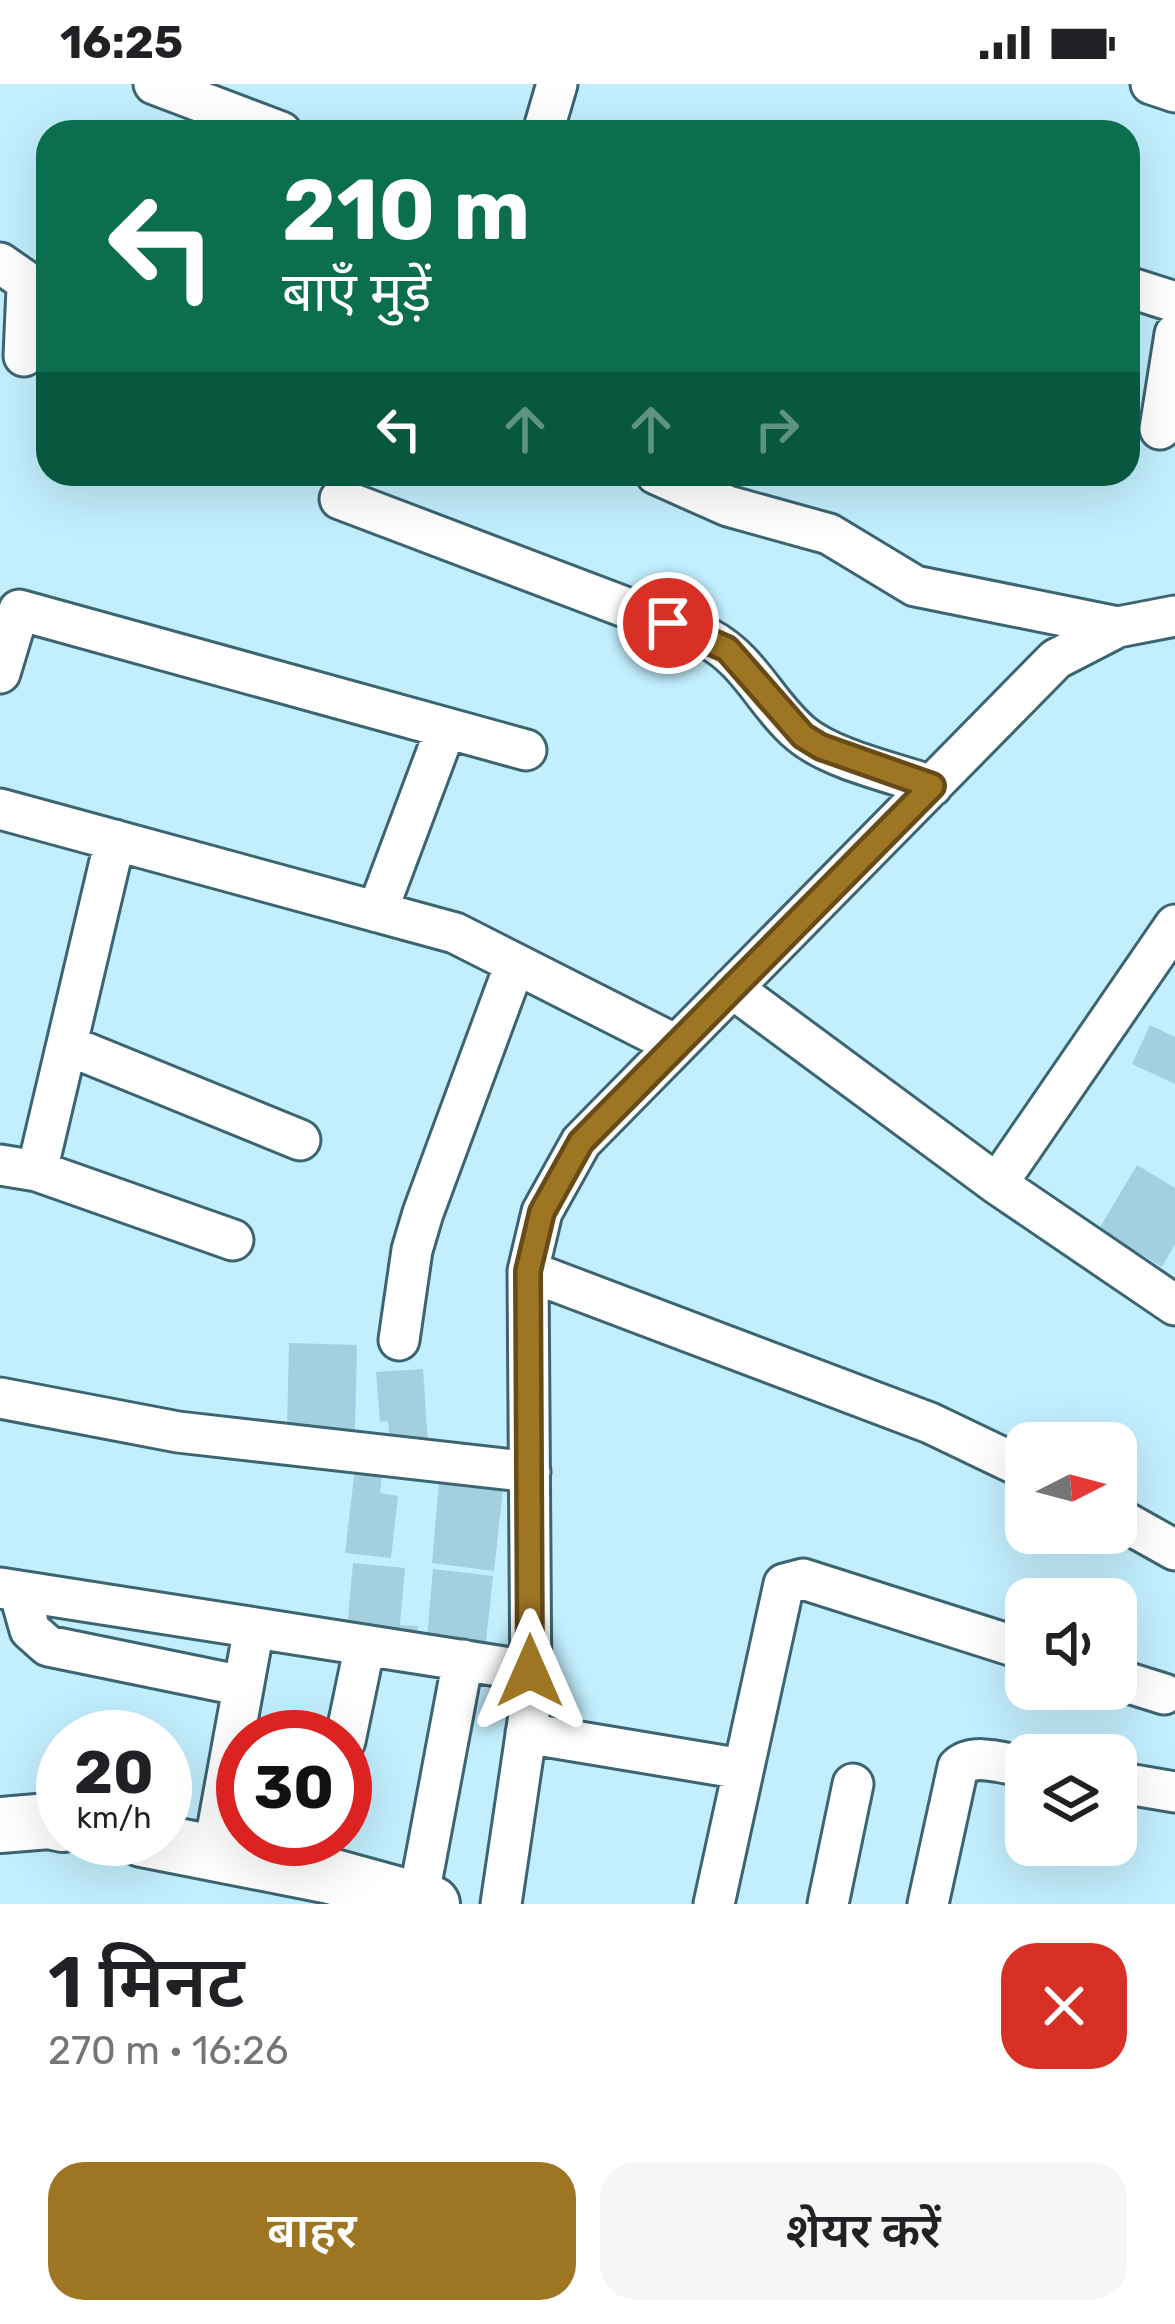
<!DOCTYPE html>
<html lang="hi">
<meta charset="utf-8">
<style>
:root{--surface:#fff;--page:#f6f6f6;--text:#202124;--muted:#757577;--accent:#9e7523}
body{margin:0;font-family:Rubik,"Noto Sans Devanagari",sans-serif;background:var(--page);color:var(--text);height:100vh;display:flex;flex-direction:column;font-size:45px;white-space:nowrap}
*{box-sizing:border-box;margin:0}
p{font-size:39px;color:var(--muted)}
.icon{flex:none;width:66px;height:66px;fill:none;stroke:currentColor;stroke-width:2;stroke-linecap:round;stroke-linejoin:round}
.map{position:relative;height:1820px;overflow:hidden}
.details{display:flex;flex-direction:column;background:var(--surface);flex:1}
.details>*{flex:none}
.guide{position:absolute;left:36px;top:36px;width:1104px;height:366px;border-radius:36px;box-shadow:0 12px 48px #0002;background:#0b6e4f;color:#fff;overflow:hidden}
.needle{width:78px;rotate:84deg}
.controls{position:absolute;left:1005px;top:1338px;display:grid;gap:24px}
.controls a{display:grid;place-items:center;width:132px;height:132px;border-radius:24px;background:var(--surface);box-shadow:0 12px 48px #0002;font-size:60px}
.speed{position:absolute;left:36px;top:1626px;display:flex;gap:24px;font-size:60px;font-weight:700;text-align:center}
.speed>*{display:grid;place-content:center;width:156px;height:156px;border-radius:50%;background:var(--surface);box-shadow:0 12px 48px #0002;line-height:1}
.speed small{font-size:30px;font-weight:400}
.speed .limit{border:18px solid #d22;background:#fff;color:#111}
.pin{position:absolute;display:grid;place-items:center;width:102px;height:102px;color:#fff;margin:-51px;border:6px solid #fff;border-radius:50%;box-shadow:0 3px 12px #0007}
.me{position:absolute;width:132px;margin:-66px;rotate:0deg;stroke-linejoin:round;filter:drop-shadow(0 0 9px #0008)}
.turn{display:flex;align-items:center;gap:42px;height:252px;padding:0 48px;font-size:54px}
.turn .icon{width:156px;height:156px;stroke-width:2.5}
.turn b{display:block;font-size:84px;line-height:102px}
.lanes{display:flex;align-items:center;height:114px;padding:0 48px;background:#0003;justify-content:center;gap:60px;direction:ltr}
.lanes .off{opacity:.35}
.round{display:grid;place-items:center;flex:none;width:126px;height:126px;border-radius:36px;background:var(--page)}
.summary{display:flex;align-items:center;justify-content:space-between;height:204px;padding:0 48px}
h1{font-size:72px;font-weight:600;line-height:90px}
.button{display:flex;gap:24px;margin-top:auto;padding:24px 48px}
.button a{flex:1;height:138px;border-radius:36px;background:var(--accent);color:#fff;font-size:48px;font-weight:600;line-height:138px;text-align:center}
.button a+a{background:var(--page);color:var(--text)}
.status{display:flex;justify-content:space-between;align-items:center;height:84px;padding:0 60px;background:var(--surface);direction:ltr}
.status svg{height:33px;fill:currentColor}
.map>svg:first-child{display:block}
.building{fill:#a4cfde}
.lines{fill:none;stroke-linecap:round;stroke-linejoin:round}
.street-casing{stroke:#3c6471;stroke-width:45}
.secondary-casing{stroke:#3c6471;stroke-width:60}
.street{stroke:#fff;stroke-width:39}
.secondary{stroke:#fff;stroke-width:54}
.route-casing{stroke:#674c17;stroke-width:30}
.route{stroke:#9e7523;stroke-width:21}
</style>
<div class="status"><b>16:25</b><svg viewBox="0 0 49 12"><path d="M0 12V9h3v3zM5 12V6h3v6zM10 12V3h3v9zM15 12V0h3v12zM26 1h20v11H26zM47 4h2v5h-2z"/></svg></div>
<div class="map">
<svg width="1175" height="1820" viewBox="0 0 1175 1820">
<rect width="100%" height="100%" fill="#c2eefd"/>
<path class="building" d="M1150,941L1175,953V1000L1132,980Z
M1137,1081L1175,1104V1160L1162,1183L1099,1145Z
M289,1259L357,1261L355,1348L287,1346Z
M423,1285L428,1360L390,1362L388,1337L380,1338L376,1288Z
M355,1384L382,1388L380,1409L398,1412L391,1474L345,1469Z
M439,1398L503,1404L494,1487L432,1479Z
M353,1479L405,1484L400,1541L418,1542L417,1551L347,1545Z
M433,1485L493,1492L486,1558L439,1555L426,1566Z"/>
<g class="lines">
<g class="street-casing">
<path id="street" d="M154,0L281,48
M1151,0L1175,8
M543,48L557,0
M0,179L23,195L27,204L24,272
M1128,203L1175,218
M1160,345L1175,250
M656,390L728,422L829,450L915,502L1118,543
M340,415L709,555C750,577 766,620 800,649C830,675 894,689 932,702
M0,589L19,526L526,666
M0,725L455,849L676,961
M115,756L37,1087L233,1156
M377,828L446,644
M732,904L997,1100L1175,1221
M67,961L300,1056
M0,1081L37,1087
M997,1100L1175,841
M528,1187L930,1339L1026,1385
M399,1256L412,1166L423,1129L515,880
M0,1314L178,1348L530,1388
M1116,1433L1175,1466
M0,1504L530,1587
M19,1507L30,1546L48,1562L243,1602
M1116,1595L1164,1610
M526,1649L742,1685
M345,1657L365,1561
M1116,1698L1175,1708
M213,1769L254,1544
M418,1816L463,1576
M501,1820L531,1617L528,1187L542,1128L581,1058L1056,575L1118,543L1175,532
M714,1820L784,1500L803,1495L1026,1566
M828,1820L853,1700
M928,1820L958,1683C975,1668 1005,1680 1026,1683"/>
</g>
<g class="secondary-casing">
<path id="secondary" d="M0,1741L49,1737L63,1740
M142,1755L330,1792L432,1820"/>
</g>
<use href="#street" class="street"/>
<use href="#secondary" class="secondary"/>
</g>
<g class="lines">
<g class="route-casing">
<path id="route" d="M530,1587L528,1187L542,1128L581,1058L932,702L821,663L803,652L727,565L668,539"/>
</g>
<use href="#route" class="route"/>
</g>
</svg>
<div class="controls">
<a><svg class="needle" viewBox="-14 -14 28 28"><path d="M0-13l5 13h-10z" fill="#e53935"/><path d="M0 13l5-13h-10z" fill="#757577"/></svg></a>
<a><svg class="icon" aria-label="sound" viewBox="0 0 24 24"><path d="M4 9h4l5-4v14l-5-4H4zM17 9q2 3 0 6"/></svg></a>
<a><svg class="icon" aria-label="layers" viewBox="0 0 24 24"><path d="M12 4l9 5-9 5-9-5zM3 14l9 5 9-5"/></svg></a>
</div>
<div class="speed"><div>20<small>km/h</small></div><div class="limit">30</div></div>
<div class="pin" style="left:668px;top:539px;background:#d93025"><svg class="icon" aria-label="arrive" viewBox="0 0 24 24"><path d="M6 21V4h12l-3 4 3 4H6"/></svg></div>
<svg class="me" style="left:530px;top:1587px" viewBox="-20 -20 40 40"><path d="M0-17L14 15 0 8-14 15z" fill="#9e7523" stroke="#fff" stroke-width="4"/></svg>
<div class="guide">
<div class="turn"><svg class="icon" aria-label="left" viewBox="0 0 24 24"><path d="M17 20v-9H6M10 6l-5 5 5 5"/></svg><div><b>210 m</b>बाएँ मुड़ें</div></div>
<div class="lanes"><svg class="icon" aria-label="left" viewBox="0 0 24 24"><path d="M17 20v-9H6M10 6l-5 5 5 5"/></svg><svg class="icon off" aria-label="ahead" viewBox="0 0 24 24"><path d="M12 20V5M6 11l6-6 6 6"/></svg><svg class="icon off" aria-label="ahead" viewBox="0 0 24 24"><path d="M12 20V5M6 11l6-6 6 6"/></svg><svg class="icon off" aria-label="right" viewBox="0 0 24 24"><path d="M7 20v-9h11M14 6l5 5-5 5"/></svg></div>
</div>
</div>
<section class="details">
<div class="summary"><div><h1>1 मिनट</h1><p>270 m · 16:26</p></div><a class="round" style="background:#d93025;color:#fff"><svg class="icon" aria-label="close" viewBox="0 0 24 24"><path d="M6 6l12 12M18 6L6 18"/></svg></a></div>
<div class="button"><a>बाहर</a><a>शेयर करें</a></div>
</section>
